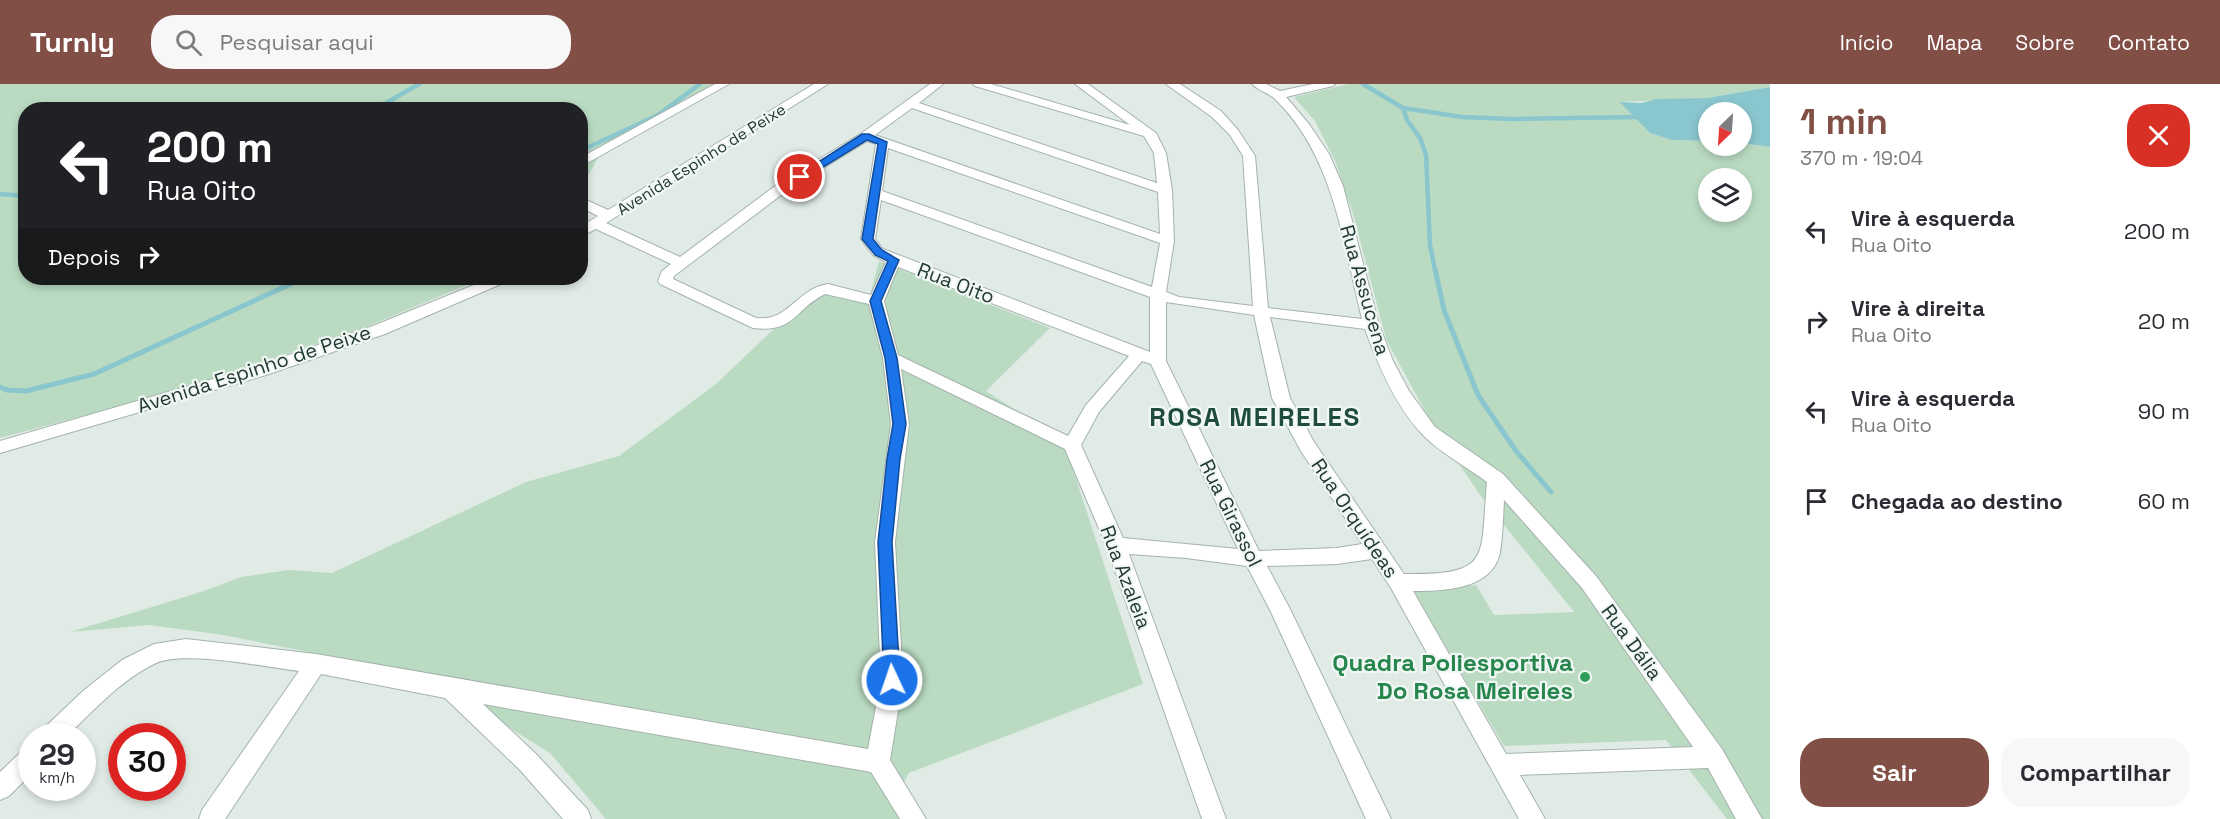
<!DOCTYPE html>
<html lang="pt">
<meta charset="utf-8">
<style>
:root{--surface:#fff;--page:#f7f7f7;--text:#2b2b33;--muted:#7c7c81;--accent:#824f46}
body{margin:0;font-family:"Space Grotesk",sans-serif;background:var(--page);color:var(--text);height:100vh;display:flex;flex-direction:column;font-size:22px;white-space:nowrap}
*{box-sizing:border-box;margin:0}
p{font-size:20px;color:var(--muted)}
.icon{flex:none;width:33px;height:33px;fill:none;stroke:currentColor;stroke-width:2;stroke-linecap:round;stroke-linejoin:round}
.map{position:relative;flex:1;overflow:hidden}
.drawer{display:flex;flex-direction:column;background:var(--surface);width:450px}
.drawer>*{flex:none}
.top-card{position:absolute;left:18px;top:18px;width:570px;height:183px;border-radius:24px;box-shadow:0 3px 9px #0003;background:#202124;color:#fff;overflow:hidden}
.needle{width:39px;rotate:205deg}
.tools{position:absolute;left:1698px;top:18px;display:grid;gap:12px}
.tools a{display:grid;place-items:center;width:54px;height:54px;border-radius:50%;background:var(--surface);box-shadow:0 3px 9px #0003;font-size:30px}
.speed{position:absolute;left:18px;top:639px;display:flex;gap:12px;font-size:30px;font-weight:700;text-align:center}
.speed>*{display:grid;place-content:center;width:78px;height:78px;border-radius:50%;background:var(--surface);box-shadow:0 3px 9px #0003;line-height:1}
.speed small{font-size:15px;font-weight:400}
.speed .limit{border:9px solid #d22;background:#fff;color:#111}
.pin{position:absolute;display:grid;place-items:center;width:51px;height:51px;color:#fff;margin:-26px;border:3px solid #fff;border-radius:50%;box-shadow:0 2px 6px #0007}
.me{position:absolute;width:66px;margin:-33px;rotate:357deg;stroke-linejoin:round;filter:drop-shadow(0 0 4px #0008)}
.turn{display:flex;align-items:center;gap:21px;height:126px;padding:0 30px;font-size:27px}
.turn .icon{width:78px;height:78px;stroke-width:2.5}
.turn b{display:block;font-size:42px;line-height:51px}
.then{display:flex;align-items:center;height:57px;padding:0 30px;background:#0003;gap:12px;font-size:22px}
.round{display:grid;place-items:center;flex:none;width:63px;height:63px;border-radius:24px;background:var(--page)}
.overview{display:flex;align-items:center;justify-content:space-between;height:102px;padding:0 30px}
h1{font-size:36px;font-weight:700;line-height:45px;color:var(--accent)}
.button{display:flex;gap:12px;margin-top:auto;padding:12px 30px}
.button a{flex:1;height:69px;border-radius:24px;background:var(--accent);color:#fff;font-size:24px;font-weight:700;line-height:69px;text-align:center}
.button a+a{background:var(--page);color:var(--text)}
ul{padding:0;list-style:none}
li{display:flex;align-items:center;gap:18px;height:90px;padding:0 30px}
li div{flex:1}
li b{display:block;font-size:22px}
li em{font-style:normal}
header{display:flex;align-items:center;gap:36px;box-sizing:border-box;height:84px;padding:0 30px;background:var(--accent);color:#fff}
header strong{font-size:28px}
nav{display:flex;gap:33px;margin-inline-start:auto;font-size:21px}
.search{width:420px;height:54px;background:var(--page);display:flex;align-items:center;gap:15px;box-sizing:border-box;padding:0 21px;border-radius:24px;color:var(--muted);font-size:22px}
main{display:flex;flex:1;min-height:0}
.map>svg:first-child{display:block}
.green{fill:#badbc2;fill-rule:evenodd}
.water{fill:#8ac6ce}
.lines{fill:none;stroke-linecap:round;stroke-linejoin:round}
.stream-far1{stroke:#8ac6ce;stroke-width:4.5}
.stream{stroke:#8ac6ce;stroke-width:5}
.minor-casing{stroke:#a4b2ad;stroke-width:2}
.minor{fill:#fff;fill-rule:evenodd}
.route{fill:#1a73e8;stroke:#114b97;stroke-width:1.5}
.leisure-dot{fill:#2e9e5b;stroke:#f1f7f4;stroke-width:2}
.labels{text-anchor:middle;stroke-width:4.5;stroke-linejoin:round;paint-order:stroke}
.far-street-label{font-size:16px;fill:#223a33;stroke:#f1f7f4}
.street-label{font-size:20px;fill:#223a33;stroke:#f1f7f4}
.near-leisure-label{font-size:24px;font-weight:bold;fill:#27864d;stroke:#f1f7f4;text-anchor:end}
.district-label{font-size:26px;font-weight:bold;letter-spacing:1.5px;fill:#1f4c3f;stroke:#f1f7f4}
</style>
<header>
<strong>Turnly</strong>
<div class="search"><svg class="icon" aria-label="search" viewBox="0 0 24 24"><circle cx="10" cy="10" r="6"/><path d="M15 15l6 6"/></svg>Pesquisar aqui</div>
<nav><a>Início</a><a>Mapa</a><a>Sobre</a><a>Contato</a></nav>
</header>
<main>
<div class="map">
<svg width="1770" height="735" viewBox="0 0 1770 735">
<rect width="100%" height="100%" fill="#e1ebe6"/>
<path class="green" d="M0,0H728L599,72L581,105L580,26H26V194H484L361,245L180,306L0,354Z
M1349,0H1770V3L1707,14L1621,18L1650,49L1672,56L1708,57V62H1742V59L1770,63V735H1727L1666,656L1504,662L1416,512L1414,506L1421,504L1476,501L1494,531L1574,528L1480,411L1432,340L1386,255L1354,133L1335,77L1315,37L1294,13ZM1708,94H1742V128H1708Z
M879,177L1050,244L986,307L1047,346L1065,361L1143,600L909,689L903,700L926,735H606L550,669L474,622L359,578L223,551L149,541L70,548L201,508L241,493L289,486L332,489L526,398L619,372L716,300L818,203L870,212Z"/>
<path class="water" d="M1770,3V63L1742,59V28H1708V57L1672,56L1650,49L1620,18L1641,19L1657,15L1707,14Z"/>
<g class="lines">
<path class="stream-far1" d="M1363,0L1403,24L1462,33L1511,35L1640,33
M1403,24L1407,36L1420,54L1426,71L1430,161L1435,186
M374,26L419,0
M580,67L658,31L700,0
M0,110L26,112"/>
<path class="stream" d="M1435,185L1444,226L1478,311L1516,367L1551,408
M0,303L7,306L26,307L94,290L304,194"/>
<g class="minor-casing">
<path id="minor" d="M715,0H729L580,83V74Z
M814,0H828L606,139L680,173L775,102L862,49L930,0H943L919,19L1157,99L1154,69L1144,52L975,2L973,0H991L1130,41L1075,0H1088L1156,49L1166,69L1172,106L1174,157L1166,208L1179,213L1253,222L1243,72L1230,51L1212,33L1166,0H1180L1221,27L1238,46L1255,72L1268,224L1362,235C1343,159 1334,72 1275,15C1269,9 1259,7 1252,0H1266L1280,7L1313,0H1335L1333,2L1286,13L1309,40L1329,70L1343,102L1379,241L1393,277L1409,307L1435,343L1503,390L1596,492L1722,665L1762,735H1736L1708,684L1520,691L1545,735H1519L1391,504L1372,475L1337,480L1267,482L1290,525L1391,735H1366L1271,528L1247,482L1186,474L1129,470L1226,735H1202L1106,461L1065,365L901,285L909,340L895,458L903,596L890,676L926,735H900L871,688L483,620L536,670L588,726L591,735H563L520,686L445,614L321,590L225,735H199L202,726L299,587C265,583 185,566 156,579C122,595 94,626 67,652H41L44,644L83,607L122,576L154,560L186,555L316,570L868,665L881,596L875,458L891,340L883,274L869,220L825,210C793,226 796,249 753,244L660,200L658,197L662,187L671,180L596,145L580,153V143L598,132L580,123V113L608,126ZM912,24L1158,108L1160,150L875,51ZM867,57L876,60L861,155L873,171L886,178L871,211L828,200C796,205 789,238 756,234L673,195L674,192L785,108ZM888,64L1160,159L1152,203L882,107ZM881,116L1150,213V268L883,165L875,155ZM898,183L1129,272L1086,321L1068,352L898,271L884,217ZM1166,218L1254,231L1272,314L1301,367L1362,460L1337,464L1259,467L1166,277ZM1270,233L1365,245C1378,281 1396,323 1423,351C1438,367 1468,384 1487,398C1480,475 1493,491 1404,490L1314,358L1290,314ZM1142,277L1151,280L1238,465L1123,454L1081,361L1099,328ZM1504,416L1582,504L1693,663L1506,670L1413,507C1443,507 1493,506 1500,468C1503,451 1503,433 1504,416Z
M491,194H510L508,197L385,250L266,291L0,369V357L254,283L373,242Z
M32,662V689L9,712L0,716V688L24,665Z"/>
</g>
<use href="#minor" class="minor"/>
</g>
<path class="route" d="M862,50H869L887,58L873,155L882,166L899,176L881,217L897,274L906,340L900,375L892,458L900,596L898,601L892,603L886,601L884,596L878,458L887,375L893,340L885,274L870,217L888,177L875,171L862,155L878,60L867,56L804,95L795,93Z"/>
<circle class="leisure-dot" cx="1585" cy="593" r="6"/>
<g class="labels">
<g class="far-street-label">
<text transform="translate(701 75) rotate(-32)" y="6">Avenida Espinho de Peixe</text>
</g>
<g class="street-label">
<text transform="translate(956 199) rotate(21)" y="7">Rua Oito</text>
<text transform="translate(1365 206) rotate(74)" y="7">Rua Assucena</text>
<text transform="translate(254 285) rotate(-18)" y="7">Avenida Espinho de Peixe</text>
<text transform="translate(1231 429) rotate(64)" y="7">Rua Girassol</text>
<text transform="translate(1355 434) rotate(56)" y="7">Rua Orquídeas</text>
<text transform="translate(1126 493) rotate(69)" y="7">Rua Azaleia</text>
<text transform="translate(1632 558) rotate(54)" y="7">Rua Dália</text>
</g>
<g class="near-leisure-label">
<text x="1573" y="587">Quadra Poliesportiva<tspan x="1573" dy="28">Do Rosa Meireles</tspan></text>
</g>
<g class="district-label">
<text x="1255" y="342">ROSA MEIRELES</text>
</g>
</g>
</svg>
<div class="tools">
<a><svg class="needle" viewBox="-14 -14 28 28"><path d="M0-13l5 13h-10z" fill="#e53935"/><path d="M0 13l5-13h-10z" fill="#7c7c81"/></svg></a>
<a><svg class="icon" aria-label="layers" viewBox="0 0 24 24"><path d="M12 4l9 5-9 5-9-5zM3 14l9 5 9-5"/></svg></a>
</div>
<div class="speed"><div>29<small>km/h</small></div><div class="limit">30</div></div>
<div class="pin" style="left:800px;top:93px;background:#d93025"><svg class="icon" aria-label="arrive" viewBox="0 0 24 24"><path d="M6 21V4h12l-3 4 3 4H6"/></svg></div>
<svg class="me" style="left:892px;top:596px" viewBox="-20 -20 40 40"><circle r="17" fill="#1a73e8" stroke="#fff" stroke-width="3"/><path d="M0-11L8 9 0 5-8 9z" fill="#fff"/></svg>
<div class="top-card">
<div class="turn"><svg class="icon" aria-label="left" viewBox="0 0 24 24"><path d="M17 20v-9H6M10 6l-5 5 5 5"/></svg><div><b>200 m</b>Rua Oito</div></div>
<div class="then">Depois<svg class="icon" aria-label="right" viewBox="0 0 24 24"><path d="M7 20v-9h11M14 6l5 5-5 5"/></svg></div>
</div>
</div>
<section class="drawer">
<div class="overview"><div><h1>1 min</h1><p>370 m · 19:04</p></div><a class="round" style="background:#d93025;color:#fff"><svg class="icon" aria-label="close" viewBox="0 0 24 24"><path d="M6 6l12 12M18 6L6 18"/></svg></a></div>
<ul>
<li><svg class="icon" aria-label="left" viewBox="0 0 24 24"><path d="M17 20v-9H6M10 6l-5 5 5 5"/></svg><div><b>Vire à esquerda</b><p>Rua Oito</p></div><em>200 m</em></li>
<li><svg class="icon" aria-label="right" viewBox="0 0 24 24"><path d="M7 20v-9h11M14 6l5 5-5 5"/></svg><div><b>Vire à direita</b><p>Rua Oito</p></div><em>20 m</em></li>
<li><svg class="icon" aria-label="left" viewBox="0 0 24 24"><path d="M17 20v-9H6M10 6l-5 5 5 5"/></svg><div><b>Vire à esquerda</b><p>Rua Oito</p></div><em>90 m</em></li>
<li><svg class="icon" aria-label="arrive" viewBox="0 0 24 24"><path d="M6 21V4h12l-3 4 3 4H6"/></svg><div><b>Chegada ao destino</b></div><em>60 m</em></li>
</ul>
<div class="button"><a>Sair</a><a>Compartilhar</a></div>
</section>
</main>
